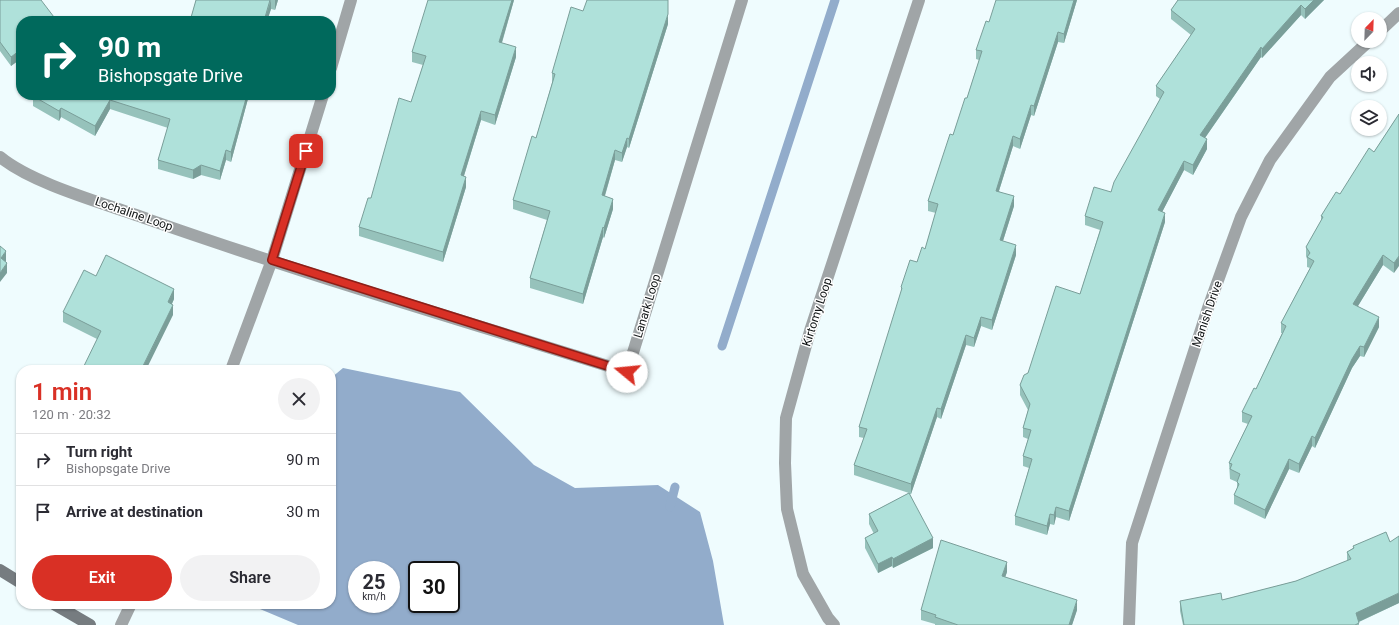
<!DOCTYPE html>
<meta charset="utf-8">
<style>
:root{--surface:#fff;--page:#f2f2f3;--text:#2b2b33;--muted:#7c7c81;--line:#e1e1e2;--accent:#d93025}
body{margin:0;font-family:Roboto,sans-serif;background:var(--page);color:var(--text);height:100vh;display:flex;flex-direction:column;font-size:15px;white-space:nowrap}
*{box-sizing:border-box;margin:0}
p{font-size:13px;color:var(--muted)}
.icon{flex:none;width:22px;height:22px;fill:none;stroke:currentColor;stroke-width:2;stroke-linecap:round;stroke-linejoin:round}
.map{position:relative;flex:1;overflow:hidden}
.panel{position:absolute;left:16px;top:365px;width:320px;height:244px;display:flex;flex-direction:column;background:var(--surface);border-radius:16px;box-shadow:0 1px 3px #0004}
.panel>*{flex:none}
.top-card{position:absolute;left:16px;top:16px;width:320px;height:84px;border-radius:16px;box-shadow:0 1px 3px #0004;background:#00695c;color:#fff;overflow:hidden}
.needle{width:26px;rotate:23deg}
.controls{position:absolute;left:1351px;top:12px;display:grid;gap:8px}
.controls a{display:grid;place-items:center;width:36px;height:36px;border-radius:50%;background:var(--surface);box-shadow:0 1px 3px #0004;font-size:20px}
.speed{position:absolute;left:348px;top:561px;display:flex;gap:8px;font-size:20px;font-weight:700;text-align:center}
.speed>*{display:grid;place-content:center;width:52px;height:52px;border-radius:50%;background:var(--surface);box-shadow:0 1px 3px #0004;line-height:1}
.speed small{font-size:10px;font-weight:400}
.speed .limit{border:2px solid #111;border-radius:6px;background:#fff;color:#111}
.pin{position:absolute;display:grid;place-items:center;width:34px;height:34px;color:#fff;margin:-17px;border-radius:8px;box-shadow:0 2px 6px #0006}
.me{position:absolute;width:44px;margin:-22px;rotate:287deg;stroke-linejoin:round;filter:drop-shadow(0 0 3px #0008)}
.turn{display:flex;align-items:center;gap:14px;height:84px;padding:0 16px;font-size:18px}
.turn .icon{width:52px;height:52px;stroke-width:2.5}
.turn b{display:block;font-size:28px;line-height:34px}
.round{display:grid;place-items:center;flex:none;width:42px;height:42px;border-radius:21px;background:var(--page)}
.summary{display:flex;align-items:center;justify-content:space-between;height:68px;padding:0 16px}
h1{font-size:24px;font-weight:600;line-height:30px;color:var(--accent)}
.cta{display:flex;gap:8px;margin-top:auto;padding:8px 16px}
.cta a{flex:1;height:46px;border-radius:24px;background:var(--accent);color:#fff;font-size:16px;font-weight:600;line-height:46px;text-align:center}
.cta a+a{background:var(--page);color:var(--text)}
ul{padding:0;list-style:none}
li{display:flex;align-items:center;gap:12px;height:52px;padding:0 16px;border-top:1px solid var(--line)}
li div{flex:1}
li b{display:block;font-size:15px}
li em{font-style:normal}
.map>svg:first-child{display:block}
.water{fill:#92accb;fill-rule:evenodd}
.lines{fill:none;stroke-linecap:round;stroke-linejoin:round}
.stream{stroke:#92accb;stroke-width:9}
.street{stroke:#a0a5a7;stroke-width:12}
.secondary{stroke:#767c80;stroke-width:12}
.wall{fill:#96c2bb}
.shaded-wall{fill:#7a9e99}
.building{fill:#afe1da;stroke:#7a9e99}
.route-casing{stroke:#8d1f18;stroke-width:10}
.route{stroke:#d93025;stroke-width:7}
.labels{text-anchor:middle;stroke-width:3;stroke-linejoin:round;paint-order:stroke}
.street-label{font-size:12px;fill:#0f1314;stroke:#fff}
</style>
<div class="map">
<svg width="1399" height="625" viewBox="0 0 1399 625">
<rect width="100%" height="100%" fill="#effcfe"/>
<path class="water" d="M343,368L460,392L534,465L575,488L658,485L700,512L713,561L724,625H298L248,604H331V378ZM357,570H391V604H357ZM417,570H451V604H417Z"/>
<g class="lines">
<path class="stream" d="M722,346L835,0
M670,507L675,487"/>
<path class="street" d="M1380,31L1399,13
M331,68L351,0
M0,157C34,185 107,204 150,220C307,275 468,322 627,372L742,0
M231,370L272,260L323,95
M121,625L131,604
M834,625L828,618L803,574L787,509L785,463L786,418L810,331L919,0
M1129,625L1132,543L1208,308L1241,217L1270,160L1330,77L1369,41"/>
<path class="secondary" d="M0,570L21,583
M54,604L90,625"/>
</g>
<path class="wall" d="M0,0L21,21V63L19,60L11,66L0,51Z
M196,0H278L275,10L271,9L267,21H190Z
M514,0L502,43L516,57L495,125L481,120L464,176L466,187L443,262L359,236V227L411,102L423,65L412,62V52Z
M1077,0L1064,43L1058,42L1034,116L1031,115L1020,149L1013,146L999,191L1014,206L1003,241L1016,255L992,330L981,326L974,347L966,345L941,419L937,417L911,494H910L933,548L893,568L892,566L878,573L865,548V538L874,534L869,524V514L909,493L854,475V465L864,438L859,437V427L901,294V287L925,249L936,213L928,211V201L967,98L979,60L976,59V50L989,22Z
M1178,0H1324L1305,19L1301,15L1262,58L1261,57L1205,138L1207,149L1193,175L1184,170L1162,212L1165,222L1069,521L1056,517L1054,525L1050,524L1047,535L1015,525V516L1029,468L1023,466V456L1028,439L1023,437V428L1028,410L1020,395V385L1080,294L1100,230L1085,225V216L1111,192L1160,99L1156,96V86L1191,35L1171,19V10Z
M583,11L668,24L629,148L627,147L622,162L615,160L605,196L613,209L604,238L603,237L583,304L530,288V278L547,220L513,209V200L536,138L552,83V73Z
M249,95L231,162L226,160L220,180L201,175L193,179L158,169V160L168,128L110,109L95,136L61,117L59,121L33,106V96Z
M1395,120L1394,273L1383,265L1358,306L1379,327L1364,357L1360,356L1352,368L1315,448L1312,446L1299,473L1289,469L1265,519L1234,504V495L1237,489V482L1230,479L1229,463L1248,424L1242,422V412L1256,389L1282,333H1281V323L1310,268L1307,267V259L1306,256V247L1321,221V216L1340,194L1374,152Z
M96,276L174,299L172,304L173,315L97,339L63,322V312Z
M1353,546L1399,603L1359,622V625H1183L1180,611V601L1222,600L1296,581L1347,561V552L1353,548Z
M1007,572L1005,577L1077,610L1072,625H935V624L921,620V610Z"/>
<path class="shaded-wall" d="M271,0V9L267,21H264Z
M275,0H278L275,10Z
M512,0H514L499,52V42Z
M1074,0H1077L1064,43V34Z
M1314,0H1324L1305,19V9Z
M1301,5V15L1262,58V49Z
M668,14V24L629,148V139Z
M1058,32V42L1034,116V106Z
M516,47V57L495,125V115Z
M1261,47V57L1200,145V135Z
M19,51V60L11,66V57Z
M247,95H249L231,162V152Z
M110,100V109L95,136V126Z
M1031,105V115L1020,149V139Z
M61,108V117L59,121V111Z
M481,111V120L461,185V175Z
M1013,136V146L996,200V191Z
M627,138V147L622,162V153Z
M1207,139V149L1193,175V165Z
M226,150V160L220,180V171Z
M615,150V160L602,205V195Z
M1184,161V170L1158,220V210Z
M201,165V175L193,179V170Z
M466,177V187L443,262V252Z
M1014,196V206L1000,250V240Z
M613,199V209L604,238V228Z
M1165,213V222L1069,521V511Z
M603,227V237L583,304V294Z
M1016,245V255L992,330V320Z
M6,251V261L1,268V258Z
M1383,255V265L1353,314V304Z
M1399,256V266L1394,273V263Z
M7,263V273L0,282V273Z
M174,289V299L168,312V302Z
M173,305V315L146,370H141Z
M981,317V326L974,347V338Z
M1379,317V327L1364,357V347Z
M966,335V345L941,419V409Z
M1360,346V356L1352,368L1315,448V438L1352,359Z
M937,408V417L911,494V484Z
M1312,436V446L1299,473V464Z
M1289,459V469L1265,519V510Z
M1056,507V517L1054,525V515Z
M1050,514V524L1047,535V526Z
M933,538V548L893,568V559Z
M892,557V566L878,573V564Z
M1007,562V572L1002,586V576Z
M1399,593V603L1356,623V613Z
M1077,600V610L1072,625H1069Z"/>
<path class="building" d="M0,0H41L57,21H21V54L19,51L11,57L0,42Z
M196,0H270L264,21H190Z
M428,0H512L499,42L516,47L495,115L481,111L461,175L466,177L443,252L359,227L368,198H371L399,98L411,102L426,56L412,52Z
M587,0H668V14L629,139L627,138L622,153L615,150L602,195L613,199L604,228L603,227L583,294L530,278L550,211L513,200L532,136L536,138L555,74L552,73L571,7L583,11Z
M996,0H1074L1064,34L1058,32L1034,106L1031,105L1020,139L1013,136L996,191L1014,196L1000,240L1016,245L992,320L981,317L974,338L966,335L941,409L937,408L911,484L854,465L867,429L859,427L902,288L901,287L910,260L917,262L922,247L925,249L938,204L928,201L950,134L953,135L965,98H967L982,51L976,50L986,21L989,22Z
M1178,0H1314L1305,9L1301,5L1262,49L1261,47L1200,135L1207,139L1193,165L1184,161L1158,210L1165,213L1069,511L1056,507L1054,515L1050,514L1047,526L1015,516L1032,459L1023,456L1031,430L1023,428L1030,404L1020,385L1024,375L1028,373L1056,286L1080,294L1103,222L1085,216L1094,187L1111,192L1114,182L1164,92L1156,86L1195,29L1171,10Z
M34,95H247L231,152L226,150L220,171L201,165L193,170L158,160L170,119L110,100L95,126L61,108L59,111L33,96Z
M1399,114V256L1394,263L1383,255L1353,304L1379,317L1364,347L1360,346L1352,359L1315,438L1312,436L1299,464L1289,459L1265,510L1234,495L1239,484L1237,482L1240,474L1230,469L1232,464L1229,463L1252,416L1242,412L1254,388L1256,389L1286,326L1281,323L1314,261L1307,257L1310,253L1306,247L1323,217L1321,216L1336,192L1340,194L1369,148L1374,152L1395,120Z
M0,246L6,251L1,258L7,263L0,273Z
M106,255L174,289L168,302L173,305L141,370H82L101,331L63,312L84,270L96,276Z
M909,493L933,538L893,559L892,557L878,564L865,538L878,531L869,514Z
M1386,532L1390,542L1399,536V593L1356,613L1359,623L1355,625H1184L1180,601L1221,593L1222,600L1296,581L1351,559L1347,552L1354,548L1353,546Z
M941,540L1007,562L1002,576L1077,600L1069,625H958L935,617L936,615L921,610Z"/>
<g class="lines">
<g class="route-casing">
<path id="route" d="M306,151L272,260L627,372"/>
</g>
<use href="#route" class="route"/>
</g>
<g class="labels">
<g class="street-label">
<text transform="translate(134 214) rotate(19)" y="4">Lochaline Loop</text>
<text transform="translate(647 306) rotate(-73)" y="4">Lanark Loop</text>
<text transform="translate(817 312) rotate(-72)" y="4">Kirtomy Loop</text>
<text transform="translate(1207 314) rotate(-71)" y="4">Manish Drive</text>
</g>
</g>
</svg>
<div class="controls">
<a><svg class="needle" viewBox="-14 -14 28 28"><path d="M0-13l5 13h-10z" fill="#e53935"/><path d="M0 13l5-13h-10z" fill="#7c7c81"/></svg></a>
<a><svg class="icon" aria-label="sound" viewBox="0 0 24 24"><path d="M4 9h4l5-4v14l-5-4H4zM17 9q2 3 0 6"/></svg></a>
<a><svg class="icon" aria-label="layers" viewBox="0 0 24 24"><path d="M12 4l9 5-9 5-9-5zM3 14l9 5 9-5"/></svg></a>
</div>
<div class="speed"><div>25<small>km/h</small></div><div class="limit">30</div></div>
<div class="pin" style="left:306px;top:151px;background:#d93025"><svg class="icon" aria-label="arrive" viewBox="0 0 24 24"><path d="M6 21V4h12l-3 4 3 4H6"/></svg></div>
<svg class="me" style="left:627px;top:372px" viewBox="-20 -20 40 40"><circle r="19" fill="#fff"/><path d="M0-13L10 11 0 6-10 11z" fill="#d93025"/></svg>
<div class="top-card">
<div class="turn"><svg class="icon" aria-label="right" viewBox="0 0 24 24"><path d="M7 20v-9h11M14 6l5 5-5 5"/></svg><div><b>90 m</b>Bishopsgate Drive</div></div>
</div>
<section class="panel">
<div class="summary"><div><h1>1 min</h1><p>120 m · 20:32</p></div><a class="round"><svg class="icon" aria-label="close" viewBox="0 0 24 24"><path d="M6 6l12 12M18 6L6 18"/></svg></a></div>
<ul>
<li><svg class="icon" aria-label="right" viewBox="0 0 24 24"><path d="M7 20v-9h11M14 6l5 5-5 5"/></svg><div><b>Turn right</b><p>Bishopsgate Drive</p></div><em>90 m</em></li>
<li><svg class="icon" aria-label="arrive" viewBox="0 0 24 24"><path d="M6 21V4h12l-3 4 3 4H6"/></svg><div><b>Arrive at destination</b></div><em>30 m</em></li>
</ul>
<div class="cta"><a>Exit</a><a>Share</a></div>
</section>
</div>
